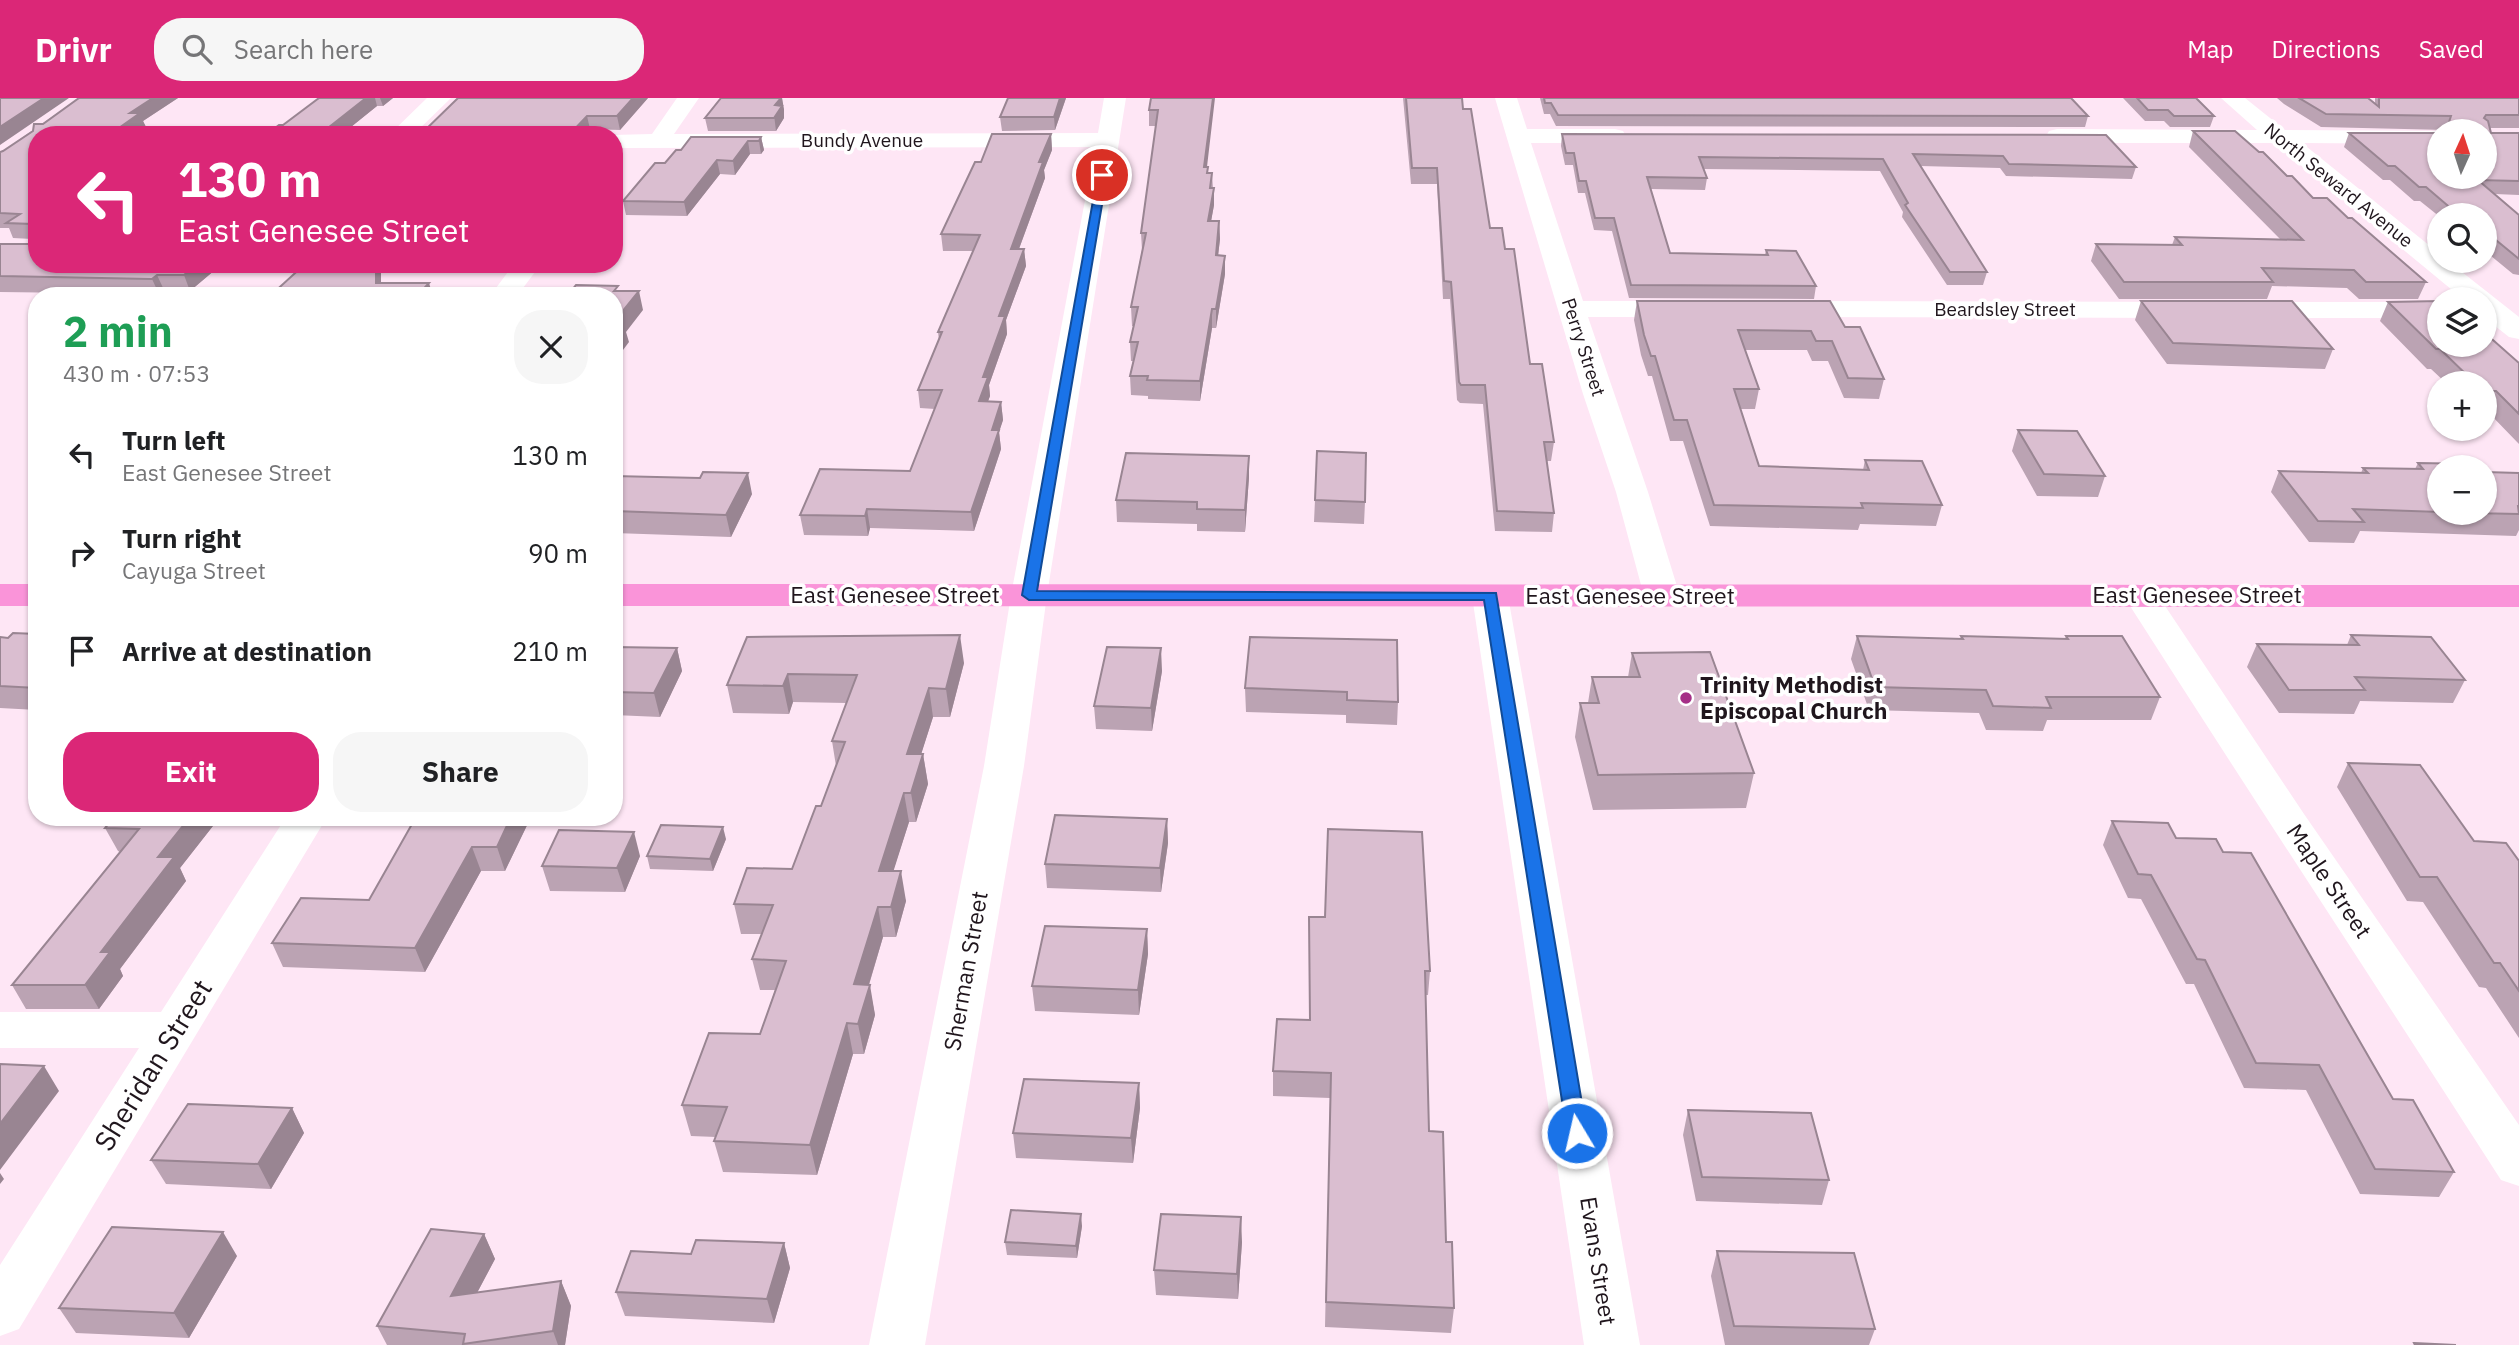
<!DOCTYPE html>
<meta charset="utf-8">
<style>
:root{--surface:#fff;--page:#f6f6f6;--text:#202124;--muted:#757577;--accent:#db2777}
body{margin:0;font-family:"IBM Plex Sans",sans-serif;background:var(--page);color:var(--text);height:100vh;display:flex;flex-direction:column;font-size:26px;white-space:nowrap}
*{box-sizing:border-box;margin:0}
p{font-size:23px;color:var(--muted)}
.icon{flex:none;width:38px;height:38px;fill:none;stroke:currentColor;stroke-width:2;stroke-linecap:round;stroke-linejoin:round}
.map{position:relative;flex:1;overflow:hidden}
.drawer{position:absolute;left:28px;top:189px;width:595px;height:539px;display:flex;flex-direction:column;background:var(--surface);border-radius:28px;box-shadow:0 2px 5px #0004}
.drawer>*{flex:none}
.banner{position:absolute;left:28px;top:28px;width:595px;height:147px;border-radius:28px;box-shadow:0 2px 5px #0004;background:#db2777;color:#fff;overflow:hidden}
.needle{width:46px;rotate:3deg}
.buttons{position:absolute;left:2427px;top:21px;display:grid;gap:14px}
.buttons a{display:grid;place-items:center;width:70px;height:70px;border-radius:50%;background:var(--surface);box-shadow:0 2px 5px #0004;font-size:35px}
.pin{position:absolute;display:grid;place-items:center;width:60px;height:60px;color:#fff;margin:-30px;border:4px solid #fff;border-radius:50%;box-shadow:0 2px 7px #0007}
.me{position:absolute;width:77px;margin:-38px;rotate:351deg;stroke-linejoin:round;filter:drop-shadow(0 0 5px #0008)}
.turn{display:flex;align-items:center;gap:24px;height:147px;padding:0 35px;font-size:32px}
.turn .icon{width:91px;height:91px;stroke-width:2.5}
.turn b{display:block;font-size:49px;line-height:60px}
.round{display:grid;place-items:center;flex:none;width:74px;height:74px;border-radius:28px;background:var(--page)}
.headline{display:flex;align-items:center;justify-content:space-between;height:119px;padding:0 35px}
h1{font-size:42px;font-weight:700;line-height:52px;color:#1e9e55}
.button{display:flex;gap:14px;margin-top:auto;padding:14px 35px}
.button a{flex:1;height:80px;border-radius:28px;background:var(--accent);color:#fff;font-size:28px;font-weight:700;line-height:80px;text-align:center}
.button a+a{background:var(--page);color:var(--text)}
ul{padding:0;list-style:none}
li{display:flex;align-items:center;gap:21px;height:98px;padding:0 35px}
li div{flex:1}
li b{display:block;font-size:26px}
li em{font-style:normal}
header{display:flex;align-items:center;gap:42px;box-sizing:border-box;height:98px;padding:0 35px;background:var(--accent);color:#fff}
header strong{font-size:33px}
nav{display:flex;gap:38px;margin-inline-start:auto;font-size:24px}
.search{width:490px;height:63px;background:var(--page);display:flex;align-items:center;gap:18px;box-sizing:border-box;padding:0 24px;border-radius:28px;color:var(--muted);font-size:26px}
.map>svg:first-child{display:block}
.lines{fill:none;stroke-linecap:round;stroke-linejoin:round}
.minor{fill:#fff;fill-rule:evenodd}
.highway{fill:#fa94d9;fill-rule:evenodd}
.wall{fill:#bba3b3}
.shaded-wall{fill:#998592}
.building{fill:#dabed0;stroke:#998592;stroke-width:2}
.route{fill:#1a73e8;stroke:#114b97;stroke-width:2}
.poi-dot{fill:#a52f87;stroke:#fff;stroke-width:2.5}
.labels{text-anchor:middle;stroke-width:7;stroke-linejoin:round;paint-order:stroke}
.far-street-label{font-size:19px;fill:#20161d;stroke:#fff}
.street-label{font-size:23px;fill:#20161d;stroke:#fff}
.poi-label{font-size:23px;font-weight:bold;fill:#20161d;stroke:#fff;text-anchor:start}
.near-street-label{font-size:28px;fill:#20161d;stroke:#fff}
</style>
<header>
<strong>Drivr</strong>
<div class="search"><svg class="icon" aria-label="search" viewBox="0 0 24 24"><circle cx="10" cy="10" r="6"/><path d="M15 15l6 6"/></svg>Search here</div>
<nav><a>Map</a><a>Directions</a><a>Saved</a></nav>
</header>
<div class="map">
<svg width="2519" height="1247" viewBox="0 0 2519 1247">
<rect width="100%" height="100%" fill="#fee6f5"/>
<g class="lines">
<path class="minor" d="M427,0H451L413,37H389Z
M677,0H699L674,36L1098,35L1104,0H1126L1047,497L1024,668L925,1247H869L984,668L1011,497L1095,49L614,50V37H612L652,36Z
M1495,0H1517L1527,31H1615L1623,33L1626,38L1623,43L1615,45H1531L1583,203H1688L1698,205L1702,211L1698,217L1688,219H1588L1648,394L1680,498L1674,505L1662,509L1650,505L1644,498L1616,394L1583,296Z
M2221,0H2245L2285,32L2444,33H2440V46L2302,45L2440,156V163H2448L2519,219V241L2509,239L2485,220V201H2463L2274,45H2057L2049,43L2046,38L2049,33L2057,31L2257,32Z
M514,166H541L517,198H490Z
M1783,203L2189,204L2199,206L2203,212L2199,218L2189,220L1783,219L1773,217L1769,211L1773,205Z
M2249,204H2440V220H2249L2239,218L2235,212L2239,206Z
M2141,486L2153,490L2304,716L2519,1027V1088L2501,1082C2376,887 2248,693 2123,497L2129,490Z
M1490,487L1502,491L1508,498L1640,1247H1584L1472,498L1478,491Z
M286,719H327L19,1231L0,1238V1167L139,950H0V914H161Z"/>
<path class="highway" d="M0,486H37V508H0Z
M614,486L2519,487V509L614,508Z"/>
</g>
<path class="wall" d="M79,0H178L143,23L146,29L135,37H37V166H222L190,193L164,192L159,196L0,194V146H32V141L13,140L9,130H0V54L3,53Z
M319,0H393L383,8H377L341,37H266L283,27Z
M648,0L620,32L590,31L420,37Z
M782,0L784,20L776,33H708L705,20Z
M1008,0H1066L1055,32L1002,33L1000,19Z
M1151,0L1207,69H1208V75H1212L1214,107L1211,123H1219L1220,141L1218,157L1225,176L1216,230H1212L1200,303L1148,301V298L1131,297L1130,278L1133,263H1131L1130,244L1134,228H1132L1131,209L1142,152L1141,135L1156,28H1149V12Z
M1403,0H1462L1463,11L1490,130L1505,151L1530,266L1554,344L1551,363H1547L1554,415L1552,434L1495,433L1483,306L1460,305L1457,302L1450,201H1443L1437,86H1411Z
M1540,0H2071L2088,18L2085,29L1556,28L1550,16H1544Z
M2123,0H2196L2214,18L2210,29H2170L2164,23H2145Z
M2277,0H2368L2375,5V0H2519V30H2489L2491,35H2519V97L2495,96L2519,117V177L2513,176L2485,153V117H2440V119L2420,103H2414L2390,82H2383L2344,49L2349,35H2440L2485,33H2446V32L2321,29L2284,6Z
M2193,33L2287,78L2313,100L2348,120L2426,184L2418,201H2359L2347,190L2272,188L2267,201H2119L2091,163L2096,146L2172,147L2175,139L2280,141L2189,49Z
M1051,36L1052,52L1044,72L1045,80L1019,151H1024L1026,168L1006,222L1007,236L989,287L990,298L988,303L1001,304L1003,322L999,334L1001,351L974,433L870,430L868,438L804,437L800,417L910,373L935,311L920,310L918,292L939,243L938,234L973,153H943L941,136L981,64Z
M1562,36L2106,37L2136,69L2132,81L2006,78L2000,70L1920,68L1987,174L1983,187H1947L1902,119L1903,114L1880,73L1704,71L1707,80L1705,92L1651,91L1670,155L1765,157L1766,152L1816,188L1814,201L1629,200L1612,133L1594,132L1585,95H1578L1573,67H1565L1561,48Z
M761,39L764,52L761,56H750L735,77L720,76L687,118L626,117L623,103L681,52Z
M1637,203L1845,229L1884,281L1879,301L1844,300L1828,263H1812L1807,252H1745L1759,291L1755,311H1740L1759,368L1863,372L1865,362L1942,407L1936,428L1860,426L1858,432L1710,428L1683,343H1670L1652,278H1648L1641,257L1634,222Z
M2141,203L2333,251L2325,271L2167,266L2135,222Z
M2388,204L2519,265V346L2487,313H2485V285H2446L2431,271H2427L2380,223Z
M2018,332L2105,378L2098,399L2037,398L2012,353Z
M2418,365L2440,369V415H2485L2486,375L2519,376V432L2516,438L2360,433L2354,445L2309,444L2271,394L2279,373L2361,375L2363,370L2415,371Z
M614,378L752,396L731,439L614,435Z
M1249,379L1245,434L1197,433V426L1117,424L1116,402Z
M1315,402L1365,404L1364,426L1314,424Z
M37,536V612L0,610V539L8,540Z
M2351,537L2465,582L2453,605L2360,603L2354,616L2279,615L2247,569L2257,546L2347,547Z
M1857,538L1960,541L1961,538L2065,541L2066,538L2160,599L2151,622H2047L2043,633L1986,632L1979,615L1869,612L1851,561Z
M747,539L964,565L950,619H933L921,656H923L928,686L916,724H909L893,773L906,803L896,839H883L869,887L875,917L864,956H853L817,1077L723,1074L714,1043L716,1039L691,1038L682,1007L760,936L775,892H760L752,861L762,836H741L734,806L792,771L821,708L836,668L832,643L847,605L793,604L789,616L733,615L727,587Z
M1397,542L1398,604L1397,627L1346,625V617L1246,614L1245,590Z
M614,549L677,550L682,573L660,619L614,617Z
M1632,555L1754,675L1746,710L1593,712L1575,639L1580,605H1588L1592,579H1628Z
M1162,573L1152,633L1096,631L1094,608Z
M2348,665L2474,743L2519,763V940L2486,890L2479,889L2423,804L2407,803L2337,689Z
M220,719L180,770L186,783L120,871L123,878L99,911H26L12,887L120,754L118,753L105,730Z
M531,719L505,773H481L425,874L283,869L272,845L369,802Z
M1167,721L1168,745L1161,794L1047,790L1045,766Z
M2112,723L2176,740L2223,754L2393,1001L2454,1074L2439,1099L2360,1096L2306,992L2244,990L2194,886H2186L2141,801L2128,800L2103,747Z
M726,741L713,773L650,771L647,758Z
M640,758L625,794L550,793L542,768Z
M1309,819L1430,873L1428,897H1425L1429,1033L1446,1144L1454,1210L1451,1235L1325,1229L1330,1000L1273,998V973L1309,922Z
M1147,831L1148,856L1139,917L1035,913L1032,888Z
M1139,985L1140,1010L1133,1065L1016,1060L1013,1035Z
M292,1010L304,1035L271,1091L166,1086L151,1062Z
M1688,1012L1829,1082L1822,1107L1696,1103L1683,1037Z
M1082,1128L1077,1160L1007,1157L1005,1144Z
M484,1136L495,1161L477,1195L561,1183L571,1208L565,1247H387L377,1228Z
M1242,1144L1238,1201L1156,1197L1154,1172Z
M784,1145L790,1170L774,1225L625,1218L616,1194L691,1156Z
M1717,1153L1875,1231L1869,1247H1725L1711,1178Z
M237,1158L189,1240L76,1235L59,1210Z"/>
<path class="shaded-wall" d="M44,0H69L0,47V29Z
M153,0H178L143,23L146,29L135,37H109L130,15Z
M366,0H375L377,8L341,37H319Z
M380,0H393L383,8Z
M633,0H648L620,32L617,18Z
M772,0H782L784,11V20L776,33Z
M1060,0H1066L1055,32L1054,19Z
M1213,0H1215L1205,86L1204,69Z
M587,18L590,31L585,37H569Z
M1051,36L1052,52L1044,72L1045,80L1013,167L1011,151L1039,64Z
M761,39L764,52L761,56L759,43Z
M748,43L750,56L735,77L733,63Z
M717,62L720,76L687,118L684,104Z
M1214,90V107L1208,140V123Z
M1219,123L1220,141L1216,176V157Z
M1024,151L1026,168L1006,222L1007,236L989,287L990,298L981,322L979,303L983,279L999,218Z
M1225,158V176L1216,230V211Z
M197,166H222L190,193L184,177Z
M376,166H381V198L376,185Z
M157,177L164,192L159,196L152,181Z
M429,185L433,198H417Z
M639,193L643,212L626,234L629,244L614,264V224Z
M1212,211V230L1200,303V283Z
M1001,304L1003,322L999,334L1001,351L974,433L971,414L992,332Z
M1249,358V379L1245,434V412Z
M748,375L752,396L731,439L726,417Z
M867,411L870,430L868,438L865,418Z
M960,537L964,565L950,619L946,591Z
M677,550L682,573L660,619L654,595Z
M1161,550L1162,573L1152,633L1151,610Z
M788,576L793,604L789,616L783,588Z
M929,590L933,619L912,685L907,656Z
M923,656L928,686L916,724L911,695Z
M904,695L909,724L884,803L879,773Z
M190,719H220L180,770L186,783L120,871L123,878L99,911L85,887L101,854L158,759Z
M511,719H531L505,773L497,749Z
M1167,721L1168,745L1161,794L1160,770Z
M723,729L726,741L713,773L710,761Z
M634,734L640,758L625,794L617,770Z
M472,749L481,773L425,874L415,850Z
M901,773L906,803L896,839L891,809Z
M878,809L883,839L860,916L854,886Z
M1147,831L1148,856L1139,917L1138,892Z
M870,887L875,917L864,956L858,926Z
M847,925L853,956L817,1077L810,1047Z
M44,968L59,993L0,1072V1026Z
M1139,985L1140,1010L1133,1065L1131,1040Z
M292,1010L304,1035L271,1091L258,1066Z
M0,1075L4,1081L0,1086Z
M1081,1116L1082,1128L1077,1160L1076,1148Z
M1241,1119L1242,1144L1238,1201L1237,1176Z
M223,1134L237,1158L189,1240L174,1215Z
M484,1136L495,1161L462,1223L451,1198Z
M784,1145L790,1170L774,1225L767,1201Z
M561,1183L571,1208L565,1247H558L553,1233Z"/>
<path class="building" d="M0,0H44L0,29Z
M79,0H153L130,15H140L109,37H37V166H197L184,177H157L152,181L0,178V146H32V126L6,125L20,116L0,115V54L3,53L33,33L34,26H43Z
M319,0H366L319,37H266L279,27H283Z
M458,0H633L617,18H587L569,37H420Z
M721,0H781L775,7L782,8L774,20H705Z
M1008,0H1060L1054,19H1000Z
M1151,0H1213L1204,69H1208L1207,75H1212L1210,90H1214L1208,123H1219L1216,157L1225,158L1216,211H1212L1200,283L1147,282L1148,278H1130L1138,244H1130L1138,209H1131L1146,135H1141L1158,12H1149Z
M1406,0H1462L1463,11H1471L1490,130H1502L1505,151H1514L1530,266H1542L1554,344H1544L1554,415L1497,413L1485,287H1461L1459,284L1451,184L1444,183L1437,70H1412Z
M1544,0H2071L2088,18L1558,17L1551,5H1545Z
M2137,0H2196L2214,18H2174L2168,12H2148Z
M2299,0H2368L2379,9V0H2519V17H2486L2484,20L2488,23L2491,35H2519V83L2478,82L2519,117V161L2485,133V117H2466L2460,113H2454L2426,89H2419L2395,68H2388L2349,35H2440V79H2485V33H2446L2451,18L2326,16Z
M2193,33H2235L2259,54H2263L2287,78H2292L2313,100H2327L2348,120H2352L2426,184H2366L2354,172L2262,170L2273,184H2124L2096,146L2182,147L2175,139L2303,142Z
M992,36H1051L1039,64H1043L1011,151H1024L999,218H1005L983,279H988L979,303L1001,304L992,332H999L971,414L867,411L865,418L800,417L820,371L910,373L942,292H918L942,234H938L980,137L941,136L975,64H981Z
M1562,36L2106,37L2136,69L2009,66L2003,58L1913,56L1987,174H1950L1905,107L1908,105L1883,61L1699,59L1707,80L1647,79L1670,155L1768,157L1766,152L1796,153L1816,188L1631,187L1614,120H1595L1586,83H1579L1574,55H1566Z
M691,39H761L759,43H748L733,63L717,62L684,104L623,103L655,65H665L676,52H681Z
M305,166H376V185H429L417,198H270Z
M576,187L618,188L614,193H639L614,224V198H567Z
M1637,203H1830L1845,229H1860L1884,281L1848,280L1832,243H1816L1811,233L1738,232L1759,291H1734L1759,368L1869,372L1865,362L1922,363L1942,407L1861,405L1863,410L1714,407L1687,322H1674L1655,258H1651L1644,237Z
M2141,203H2292L2333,251L2173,245Z
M2440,203V247H2485V235L2519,265V316L2496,293H2485V285H2475L2440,251H2436L2388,204Z
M614,224H624L614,238Z
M2018,332L2077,333L2105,378L2044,376Z
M1317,353L1366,355L1365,404L1315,402Z
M1126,355L1249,358L1245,412L1197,411V404L1116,402Z
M2418,365L2477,366L2480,369H2440V414L2353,411L2364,424L2318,423L2279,373L2368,375L2363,370L2423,371Z
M703,374L748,375L726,417L614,413V378L700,380Z
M2485,374L2519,375V408H2518L2519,416L2471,415H2485Z
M13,535L37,536V590L0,588V539L8,540Z
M960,537L946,591L929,590L907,656H923L911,695H904L879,773H901L891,809H878L854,886L870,887L858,926L847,925L810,1047L714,1043L727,1009L682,1007L709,935L760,936L786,863L752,861L773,807L734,806L747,770L792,771L816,708H821L845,644L832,643L857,577L788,576L783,588L727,587L747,539Z
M2351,537L2431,539L2465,582L2355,579L2365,592H2289L2257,546L2359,547Z
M1857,538L1963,541L1961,538L2068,541L2066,538H2122L2160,599H2046L2051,610L1993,608L1986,592L1875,589Z
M1250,539L1397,542L1398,604L1347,602V594L1245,590Z
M614,549L677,550L654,595L614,594Z
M1107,549L1161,550L1151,610L1094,608Z
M1710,554L1754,675L1598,677L1580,605H1599L1592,579H1640L1632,555Z
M2348,665L2420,667L2474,743L2506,745L2519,763V893L2500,865H2494L2437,779H2420Z
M1055,717L1167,721L1160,770L1045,766Z
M114,719H190L158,759H174L101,854H110L85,887H12L139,731L105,730Z
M416,719H511L497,749H472L415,850L272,845L301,800L369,802Z
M2112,723L2168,725L2176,740L2216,741L2223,754L2251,755L2393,1001L2413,1002L2454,1074L2375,1071L2319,967L2256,965L2205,862L2197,861L2151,777L2138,776Z
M661,727L723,729L710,761L647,758Z
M1328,731L1422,734L1430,873H1425L1429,1033L1443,1034L1446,1144H1452L1454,1210L1326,1204L1331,975L1273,973L1277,921L1310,922L1309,819H1325Z
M559,732L634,734L617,770L542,768Z
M1045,828L1147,831L1138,892L1032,888Z
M0,966L44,968L0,1026Z
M1024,981L1139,985L1131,1040L1013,1035Z
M188,1006L292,1010L258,1066L151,1062Z
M1688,1012L1811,1015L1829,1082L1702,1079Z
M1011,1112L1081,1116L1076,1148L1005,1144Z
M1161,1116L1241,1119L1237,1176L1154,1172Z
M112,1129L223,1134L174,1215L59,1210Z
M431,1131L484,1136L451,1198L561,1183L553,1233L463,1246L465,1236L377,1228Z
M696,1142L784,1145L767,1201L616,1194L631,1153L691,1156Z
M1717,1153L1854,1155L1875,1231L1734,1228Z
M2414,1245L2456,1247H2415Z"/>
<path class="route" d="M1098,75L1107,77L1037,493L1496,495L1587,1035L1584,1041L1577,1043L1570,1041L1567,1035L1484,502H1029L1022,497Z"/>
<circle class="poi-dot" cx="1686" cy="600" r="7"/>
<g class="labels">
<g class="far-street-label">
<text x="862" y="49">Bundy Avenue</text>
<text transform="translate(2339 87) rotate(39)" y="7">North Seward Avenue</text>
<text x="2005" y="218">Beardsley Street</text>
<text transform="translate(1584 249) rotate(72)" y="7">Perry Street</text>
</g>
<g class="street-label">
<text x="895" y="505">East Genesee Street</text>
<text x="2197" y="505">East Genesee Street</text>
<text x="1630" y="506">East Genesee Street</text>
<text transform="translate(2329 783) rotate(56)" y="8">Maple Street</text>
<text transform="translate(966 873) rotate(-80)" y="8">Sherman Street</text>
<text transform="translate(1598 1163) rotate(81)" y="8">Evans Street</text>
</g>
<g class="poi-label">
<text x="1700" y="595">Trinity Methodist<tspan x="1700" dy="26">Episcopal Church</tspan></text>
</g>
<g class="near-street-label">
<text transform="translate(153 967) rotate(-58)" y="10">Sheridan Street</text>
</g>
</g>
</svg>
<div class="buttons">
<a><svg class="needle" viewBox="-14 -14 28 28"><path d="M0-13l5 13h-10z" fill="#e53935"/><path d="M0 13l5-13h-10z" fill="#757577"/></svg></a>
<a><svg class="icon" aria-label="search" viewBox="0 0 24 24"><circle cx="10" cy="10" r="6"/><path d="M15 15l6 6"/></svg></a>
<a><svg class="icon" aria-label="layers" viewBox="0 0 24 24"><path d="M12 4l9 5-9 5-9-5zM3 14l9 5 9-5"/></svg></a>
<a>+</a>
<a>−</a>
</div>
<div class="pin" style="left:1102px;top:77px;background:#d93025"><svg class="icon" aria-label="arrive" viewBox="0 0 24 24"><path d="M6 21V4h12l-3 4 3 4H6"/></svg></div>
<svg class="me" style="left:1577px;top:1035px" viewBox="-20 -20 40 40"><circle r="17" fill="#1a73e8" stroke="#fff" stroke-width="3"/><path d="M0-11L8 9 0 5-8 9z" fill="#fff"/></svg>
<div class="banner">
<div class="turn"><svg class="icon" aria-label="left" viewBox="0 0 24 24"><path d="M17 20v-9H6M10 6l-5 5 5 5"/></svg><div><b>130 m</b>East Genesee Street</div></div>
</div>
<section class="drawer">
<div class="headline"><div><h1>2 min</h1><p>430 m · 07:53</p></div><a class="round"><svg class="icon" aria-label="close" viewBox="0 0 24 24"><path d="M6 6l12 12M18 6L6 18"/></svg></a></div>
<ul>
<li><svg class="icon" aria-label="left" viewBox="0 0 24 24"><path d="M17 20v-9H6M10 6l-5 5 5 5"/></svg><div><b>Turn left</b><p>East Genesee Street</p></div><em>130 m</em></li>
<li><svg class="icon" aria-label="right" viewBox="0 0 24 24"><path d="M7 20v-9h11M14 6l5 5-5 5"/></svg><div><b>Turn right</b><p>Cayuga Street</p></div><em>90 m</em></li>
<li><svg class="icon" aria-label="arrive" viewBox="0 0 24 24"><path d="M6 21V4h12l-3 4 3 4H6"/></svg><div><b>Arrive at destination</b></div><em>210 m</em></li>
</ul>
<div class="button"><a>Exit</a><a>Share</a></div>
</section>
</div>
